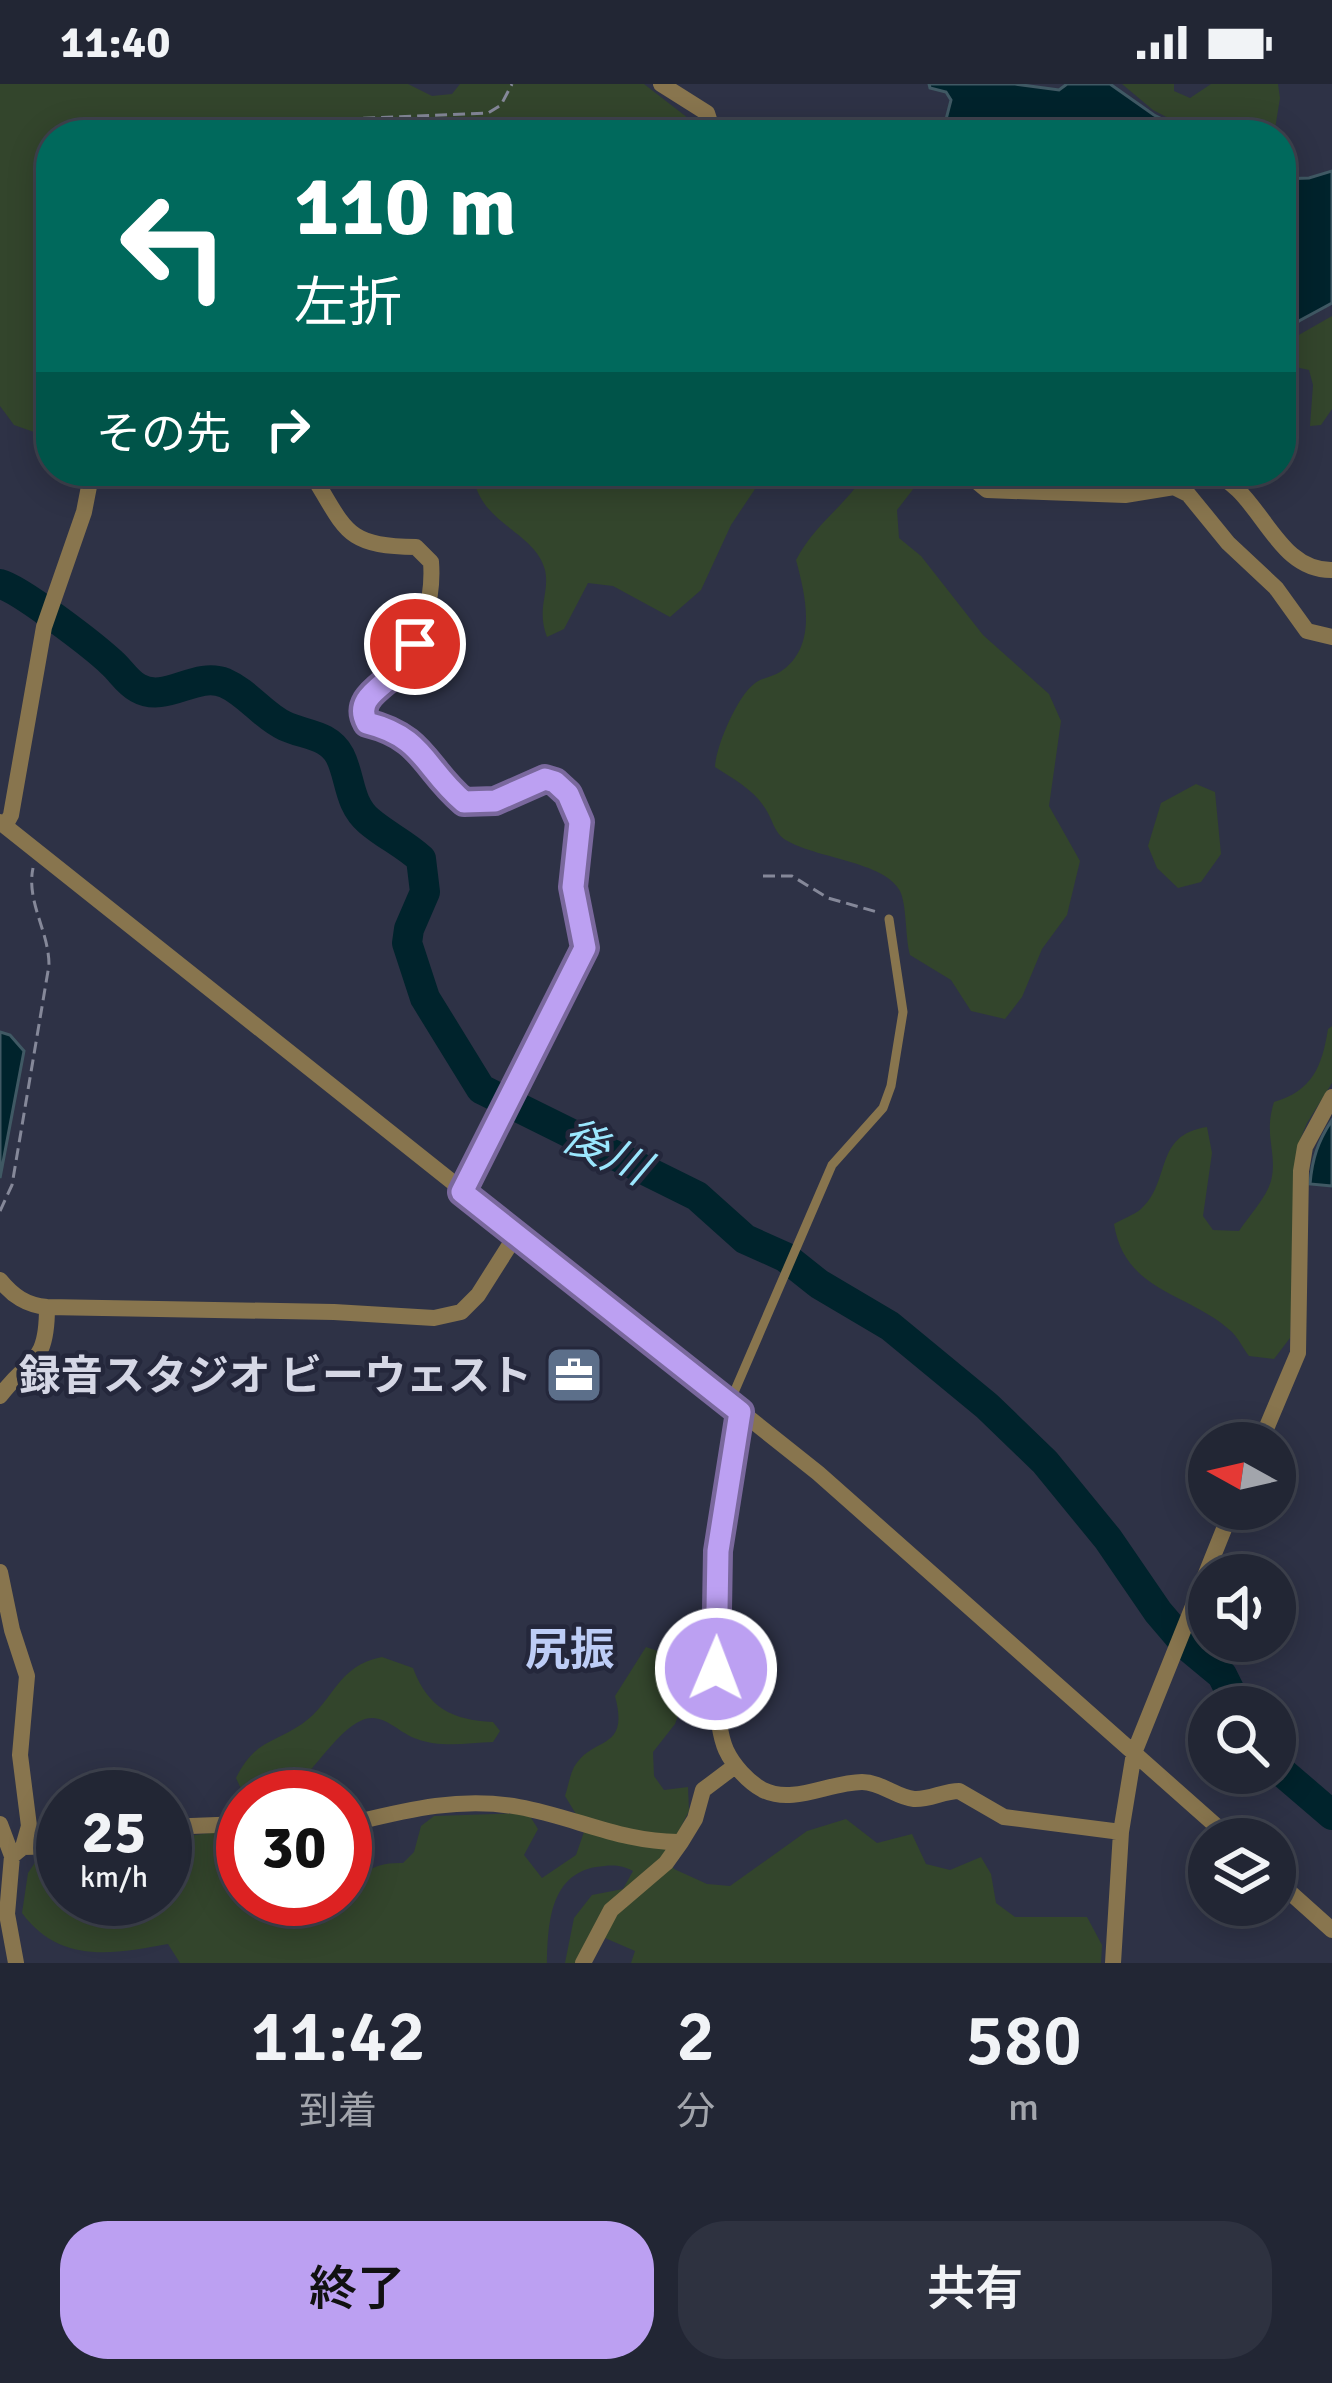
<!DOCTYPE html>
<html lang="ja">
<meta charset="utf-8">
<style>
:root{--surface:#222634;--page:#2e3240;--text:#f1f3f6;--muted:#a2a5ac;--line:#3f434f;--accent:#bca0f2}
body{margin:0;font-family:Signika,"Noto Sans JP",sans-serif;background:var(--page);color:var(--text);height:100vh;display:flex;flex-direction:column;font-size:45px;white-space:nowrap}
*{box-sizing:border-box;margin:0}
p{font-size:39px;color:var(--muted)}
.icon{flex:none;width:66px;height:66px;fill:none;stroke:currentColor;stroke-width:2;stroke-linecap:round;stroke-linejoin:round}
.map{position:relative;height:1879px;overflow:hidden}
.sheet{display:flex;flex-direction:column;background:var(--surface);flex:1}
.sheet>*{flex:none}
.guide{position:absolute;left:36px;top:36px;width:1260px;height:366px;border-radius:48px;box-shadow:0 6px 30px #0003,0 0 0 3px var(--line);background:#00695c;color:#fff;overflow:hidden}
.needle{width:78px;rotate:278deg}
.controls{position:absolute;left:1188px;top:1338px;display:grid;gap:24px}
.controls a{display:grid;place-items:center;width:108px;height:108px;border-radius:50%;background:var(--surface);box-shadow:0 6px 30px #0003,0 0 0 3px var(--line);font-size:60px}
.speed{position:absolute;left:36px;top:1686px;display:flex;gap:24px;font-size:60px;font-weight:700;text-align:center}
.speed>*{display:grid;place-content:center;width:156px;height:156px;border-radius:50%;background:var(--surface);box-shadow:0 6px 30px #0003,0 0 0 3px var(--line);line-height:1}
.speed small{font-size:30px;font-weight:400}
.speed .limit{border:18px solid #d22;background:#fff;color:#111}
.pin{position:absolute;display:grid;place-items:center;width:102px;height:102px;color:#fff;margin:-51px;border:6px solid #fff;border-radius:50%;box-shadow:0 3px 12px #0007}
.me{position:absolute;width:132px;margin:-66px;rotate:1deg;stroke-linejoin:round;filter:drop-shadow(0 0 9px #0008)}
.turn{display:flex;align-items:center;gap:42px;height:252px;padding:0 60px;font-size:54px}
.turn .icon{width:156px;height:156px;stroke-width:2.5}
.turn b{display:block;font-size:84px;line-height:102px}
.then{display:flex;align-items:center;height:114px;padding:0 60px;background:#0003;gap:24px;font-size:45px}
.eta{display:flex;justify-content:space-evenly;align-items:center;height:204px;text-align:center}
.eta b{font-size:72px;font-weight:600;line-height:84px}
.button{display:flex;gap:24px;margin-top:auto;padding:24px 60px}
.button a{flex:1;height:138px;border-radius:48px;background:var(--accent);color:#111;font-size:48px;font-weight:600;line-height:138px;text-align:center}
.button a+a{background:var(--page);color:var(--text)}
.status{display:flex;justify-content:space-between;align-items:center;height:84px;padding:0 60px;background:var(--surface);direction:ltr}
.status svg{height:33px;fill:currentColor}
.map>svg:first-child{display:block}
.green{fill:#33452c}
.water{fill:#00232c;stroke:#405964;stroke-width:3}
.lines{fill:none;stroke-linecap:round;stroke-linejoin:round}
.river{stroke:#00232c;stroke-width:30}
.path{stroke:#858899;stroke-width:3;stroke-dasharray:12 6;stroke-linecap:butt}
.service{stroke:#88754e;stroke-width:9}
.minor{stroke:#88754e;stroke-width:16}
.route-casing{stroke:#7a689d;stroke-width:30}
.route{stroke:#bca0f2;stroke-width:21}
.labels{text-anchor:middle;stroke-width:9;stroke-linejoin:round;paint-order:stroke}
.poi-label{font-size:42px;font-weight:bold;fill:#d5d7e5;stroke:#24273b;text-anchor:end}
.water-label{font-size:45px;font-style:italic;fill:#9be7fe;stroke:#24273b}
.neighbourhood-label{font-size:45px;font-weight:bold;fill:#bdcdf6;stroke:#24273b}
</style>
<div class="status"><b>11:40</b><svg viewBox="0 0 49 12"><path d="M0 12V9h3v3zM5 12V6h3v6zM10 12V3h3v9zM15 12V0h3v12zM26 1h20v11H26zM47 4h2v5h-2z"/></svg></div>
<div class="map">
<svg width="1332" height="1879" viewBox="0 0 1332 1879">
<rect width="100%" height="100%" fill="#2e3246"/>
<path class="green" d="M0,0H408L432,12L452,10L460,0H644L697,41L695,51H51V354L14,341L0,322Z
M1122,0H1174V7L1190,14L1211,0H1278L1280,14L1274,51H1201L1153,26Z
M1332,232V325L1321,341L1310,342L1313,301L1309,286L1282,280L1281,270L1297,252Z
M473,387H767L731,441L701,506L670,533L613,502L588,499L564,545L547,553C536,524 550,509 545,486C535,446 476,440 473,387Z
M867,387H941L931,397L914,404L897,426L899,454L921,472L983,551L1049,610L1061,637L1049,722L1080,777L1067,831L1042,865L1022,913L1005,935L971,927L951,896L910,871C905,853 907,822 900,807C884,777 816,775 784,755C774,748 772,734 765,724C753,705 733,695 715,683C716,662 737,613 754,600C761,594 772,593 780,588C818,563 806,513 796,476C816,438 845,423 867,387Z
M1196,700L1215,708L1221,770L1201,798L1178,804L1157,784L1148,762L1161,719Z
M1332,942V999L1307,1039L1300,1056L1290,1254L1274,1275L1249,1272C1243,1264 1238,1254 1232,1248C1189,1208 1125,1209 1114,1140C1122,1135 1134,1131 1141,1125C1172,1097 1153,1051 1207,1043L1212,1069L1203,1132L1213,1146L1239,1147C1249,1132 1266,1114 1271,1097C1278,1069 1263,1052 1274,1018C1312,1007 1322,983 1328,945Z
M646,1563L678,1574L693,1590L675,1640L653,1668L654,1692L664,1706L688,1703L689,1727L666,1772L674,1785L707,1800L730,1802L807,1747L846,1735L877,1759L912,1750L926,1780L950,1786L981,1773L991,1790L996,1819L1015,1833H1087L1102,1861L1101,1879H631L635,1867L605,1854L579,1879H565L574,1834L592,1811L623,1805L633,1787C620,1780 611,1781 596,1783C549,1791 548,1842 547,1879H180L168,1860C110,1871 59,1879 22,1829L28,1789L38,1774L63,1772V1815H165V1755L225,1747L231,1762L229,1782L243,1789V1815H345C360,1790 371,1778 403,1779L414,1768L421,1742L434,1732L528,1729L538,1745L524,1771L542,1794L576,1771L585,1745L565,1712C568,1703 570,1691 574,1683C593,1651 630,1668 615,1612Z
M382,1573L413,1584C428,1624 452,1636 493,1638L500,1647L493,1658C468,1659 441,1664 417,1655C399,1649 384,1629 365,1635C340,1643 316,1684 296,1701L242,1707L236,1694C254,1657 272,1660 302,1640C335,1617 336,1582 382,1573Z"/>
<path class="water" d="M929,0H1015L1059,6L1067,0H1110L1154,31L1194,51H942L951,16L946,8L930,4Z
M1332,87V219L1299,237L1281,255V95L1309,94Z
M0,948L10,951L24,967L0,1094Z
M1332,1036V1102L1310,1100C1312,1075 1318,1057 1332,1036Z"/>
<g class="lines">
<path class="river" d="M0,500C20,505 94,562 112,579C121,587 127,598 138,604C166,620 195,587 225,599C248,609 263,632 285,642C304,651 329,650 340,672C351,694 348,719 369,737C385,751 405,760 421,775L425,808L409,845L407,859L425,914L481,1005L697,1112L745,1155L785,1173L819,1200L890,1242L987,1322L1045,1378L1108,1455L1158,1528L1187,1562L1222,1591L1238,1623
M1275,1682L1332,1731"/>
<path class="path" d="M257,51L318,36L488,29L501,21L512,0
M763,792H792L828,814L877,828
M0,1127L12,1101L49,881C49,847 26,818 33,784"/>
<path class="service" d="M729,1320L832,1081L883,1024L891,1002L903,928L889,835"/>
<path class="minor" d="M661,0L707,29L714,51
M223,387L254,394L285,387
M305,387L313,392C347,448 346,462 416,463L431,478C434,515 421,559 397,587C387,598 369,607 363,621C360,631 362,632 366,639C423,652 424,684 464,718L495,717L545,695L555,698L568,710L580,738L573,804L585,864L462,1108
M964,387L987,406L1125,411L1174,403L1207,387C1261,402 1272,487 1332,486
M1174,403L1188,410L1228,459L1276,504L1307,547L1332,553
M0,738L818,1389L1231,1755
M5,742L11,731L44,543L84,428L92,387
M0,1196C13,1212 26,1221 47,1223L334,1228L434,1234L461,1228L478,1211L516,1151
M0,1312C30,1272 47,1282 47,1223
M740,1328C721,1387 702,1612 726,1666C733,1681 748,1698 763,1706C793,1721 830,1698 862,1698C881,1698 896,1713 914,1715C929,1716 944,1707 959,1707L1004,1733L1121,1748
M1260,1359L1298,1269L1301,1087L1305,1063L1332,1013
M0,1488L12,1546L27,1592L20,1671L29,1742L23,1763L12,1772
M0,1740L12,1772L7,1830L16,1879
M345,1741C403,1727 458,1712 519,1723C575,1733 623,1759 681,1758
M165,1743L243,1740
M23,1763L63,1762
M1275,1795L1332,1846
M583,1879L611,1826L666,1779L681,1758L695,1735L703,1706L735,1682
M1113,1879L1121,1748L1134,1669L1232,1425"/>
</g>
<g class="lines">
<g class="route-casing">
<path id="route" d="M415,560C410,568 405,577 399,585C385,602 353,614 367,639C424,653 424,684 464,718L495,717L545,695L555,698L568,710L580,738L573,803L585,864L462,1108L740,1328L718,1467L716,1585"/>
</g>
<use href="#route" class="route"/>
</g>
<defs>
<g id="office-square" transform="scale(3)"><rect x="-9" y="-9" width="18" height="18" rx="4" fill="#5c6f8a" stroke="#24273b"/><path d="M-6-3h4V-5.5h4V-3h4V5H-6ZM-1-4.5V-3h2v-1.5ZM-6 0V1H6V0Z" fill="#fff"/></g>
</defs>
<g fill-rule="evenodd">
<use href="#office-square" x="574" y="1291"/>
</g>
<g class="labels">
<g class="poi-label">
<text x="532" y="1306">録音スタジオ ビーウェスト</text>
</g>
<g class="water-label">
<text transform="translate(606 1067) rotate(26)" y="16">後川</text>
</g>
<g class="neighbourhood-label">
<text x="570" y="1581">尻振</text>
</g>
</g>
</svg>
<div class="controls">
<a><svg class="needle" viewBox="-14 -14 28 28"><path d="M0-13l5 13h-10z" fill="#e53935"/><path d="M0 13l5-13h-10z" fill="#a2a5ac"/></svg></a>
<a><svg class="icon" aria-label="sound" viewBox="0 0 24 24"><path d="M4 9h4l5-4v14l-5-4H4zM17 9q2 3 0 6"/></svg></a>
<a><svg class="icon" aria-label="search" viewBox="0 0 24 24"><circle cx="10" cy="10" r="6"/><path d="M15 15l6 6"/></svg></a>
<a><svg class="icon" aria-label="layers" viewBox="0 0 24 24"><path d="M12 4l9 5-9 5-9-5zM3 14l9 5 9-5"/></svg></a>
</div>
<div class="speed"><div>25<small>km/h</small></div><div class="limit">30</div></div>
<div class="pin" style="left:415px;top:560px;background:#d93025"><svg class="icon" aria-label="arrive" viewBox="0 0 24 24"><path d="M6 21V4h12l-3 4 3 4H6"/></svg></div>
<svg class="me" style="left:716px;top:1585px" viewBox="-20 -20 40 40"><circle r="17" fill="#bca0f2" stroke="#fff" stroke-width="3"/><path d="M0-11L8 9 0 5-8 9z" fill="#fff"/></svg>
<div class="guide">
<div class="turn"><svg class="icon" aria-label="left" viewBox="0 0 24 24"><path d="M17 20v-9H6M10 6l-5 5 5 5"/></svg><div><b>110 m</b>左折</div></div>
<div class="then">その先<svg class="icon" aria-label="right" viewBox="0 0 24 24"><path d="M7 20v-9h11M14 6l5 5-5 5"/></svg></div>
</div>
</div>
<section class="sheet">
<div class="eta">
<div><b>11:42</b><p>到着</p></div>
<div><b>2</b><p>分</p></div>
<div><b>580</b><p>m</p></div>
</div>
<div class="button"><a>終了</a><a>共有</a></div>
</section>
